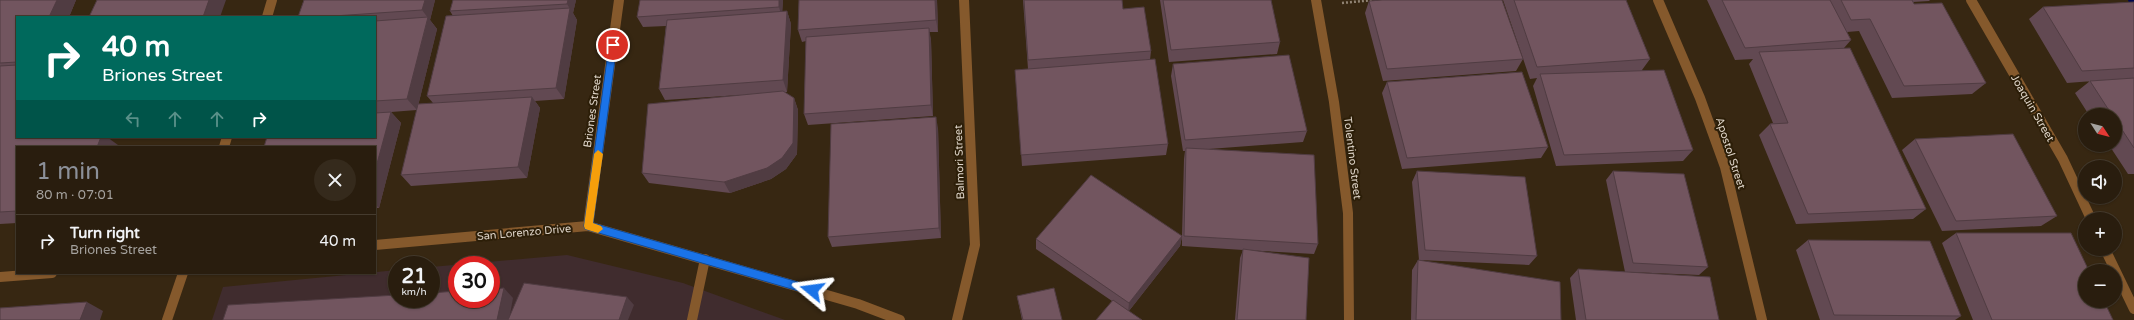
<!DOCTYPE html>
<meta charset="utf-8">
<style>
:root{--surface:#291d0e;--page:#352a1c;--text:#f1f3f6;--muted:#a5a29e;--line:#453b2e;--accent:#8c9099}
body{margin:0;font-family:"Varela Round",sans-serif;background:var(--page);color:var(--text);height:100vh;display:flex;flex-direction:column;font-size:15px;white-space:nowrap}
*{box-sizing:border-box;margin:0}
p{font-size:13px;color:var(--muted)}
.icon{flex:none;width:22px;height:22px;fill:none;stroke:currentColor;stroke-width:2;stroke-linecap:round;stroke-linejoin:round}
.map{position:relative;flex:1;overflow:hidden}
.drawer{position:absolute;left:16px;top:146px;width:360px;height:128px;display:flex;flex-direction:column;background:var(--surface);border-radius:0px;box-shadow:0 1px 3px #0004,0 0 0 1px var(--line)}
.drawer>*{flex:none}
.guide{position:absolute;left:16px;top:16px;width:360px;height:122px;border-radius:0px;box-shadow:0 1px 3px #0004,0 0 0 1px var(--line);background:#00695c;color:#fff;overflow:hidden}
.needle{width:26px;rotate:126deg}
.buttons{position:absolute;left:2078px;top:108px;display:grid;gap:8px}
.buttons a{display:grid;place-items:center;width:44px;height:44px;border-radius:50%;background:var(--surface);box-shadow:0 1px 3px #0004,0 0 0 1px var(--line);font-size:20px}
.speed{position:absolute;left:388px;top:256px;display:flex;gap:8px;font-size:20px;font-weight:700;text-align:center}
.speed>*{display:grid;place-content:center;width:52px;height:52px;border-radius:50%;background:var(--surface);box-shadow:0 1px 3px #0004,0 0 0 1px var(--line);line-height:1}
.speed small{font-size:10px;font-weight:400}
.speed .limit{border:6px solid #d22;background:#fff;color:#111}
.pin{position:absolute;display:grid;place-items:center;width:34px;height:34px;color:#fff;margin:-17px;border:2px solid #fff;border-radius:50%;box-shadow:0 1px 4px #0007}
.me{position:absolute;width:44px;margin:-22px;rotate:286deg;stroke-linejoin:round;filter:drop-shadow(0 0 3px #0008)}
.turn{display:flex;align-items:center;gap:14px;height:84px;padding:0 20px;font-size:18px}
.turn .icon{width:52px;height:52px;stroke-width:2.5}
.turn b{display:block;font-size:28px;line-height:34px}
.lanes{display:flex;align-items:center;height:38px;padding:0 20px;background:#0003;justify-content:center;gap:20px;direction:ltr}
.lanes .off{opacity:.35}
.round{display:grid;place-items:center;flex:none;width:42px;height:42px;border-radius:21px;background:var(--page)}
.head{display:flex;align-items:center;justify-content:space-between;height:68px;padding:0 20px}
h1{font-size:24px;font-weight:600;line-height:30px;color:var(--accent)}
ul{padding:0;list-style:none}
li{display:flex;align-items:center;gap:12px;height:52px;padding:0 20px;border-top:1px solid var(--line)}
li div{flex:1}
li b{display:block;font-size:15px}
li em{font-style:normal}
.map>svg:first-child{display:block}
.education{fill:#402c2e;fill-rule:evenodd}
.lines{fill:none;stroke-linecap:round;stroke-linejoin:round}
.stream{fill:#00074f;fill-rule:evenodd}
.path{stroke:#908373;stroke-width:2.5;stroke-dasharray:2 2;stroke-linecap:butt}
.service{stroke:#85592c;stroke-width:10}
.minor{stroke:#85592c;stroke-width:10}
.wall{fill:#624952}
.shaded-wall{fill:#503c42}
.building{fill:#72555f;stroke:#503c42}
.route{fill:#1a73e8;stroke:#114b97}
.slow{fill:#f59e0b}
.labels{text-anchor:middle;stroke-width:4;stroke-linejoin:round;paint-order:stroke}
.street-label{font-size:11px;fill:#dfd5c9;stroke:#2c1e08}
</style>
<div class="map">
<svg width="2134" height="320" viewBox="0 0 2134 320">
<rect width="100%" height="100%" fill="#372712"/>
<path class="education" d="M567,255L683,283L785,320H212L223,287L397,270V299H431V267ZM457,265H491V299H457Z"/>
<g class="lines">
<path class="stream" d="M2128,0H2134V6L2130,5Z"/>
<path class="path" d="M1342,3L1373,0"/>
<path class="service" d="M692,320L705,259"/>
<path class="minor" d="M1316,0L1334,102L1348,213L1349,320
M1658,0L1700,98L1725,167L1762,320
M1971,0L2063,159L2091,219
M267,17L272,0
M224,147L227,137
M588,226L619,0
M375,245L588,226L858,304L900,320
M2105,249L2134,309
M0,277L52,273
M167,320L183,273
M957,320L975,245L964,0"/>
</g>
<path class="wall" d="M0,0H76L69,17H17V137L118,145L117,147H17V223L0,224Z
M435,0L430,20L437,29L417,110L391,112L401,123L379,208H375V17H298Z
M576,0L573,13L577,20L564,99L535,101L540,108L527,178L411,186L401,175L433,103L427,96L453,16L450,11Z
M783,0L782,12L787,11L791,24L787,92H784L794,98L798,110L797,154L786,169L771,179L730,193L649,183L642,173L740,95L665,100L659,89L666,26L643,27L637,17Z
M799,0H937L938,32H929L931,40L933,116L808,125L804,114L806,41L802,42L798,30Z
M1023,0L1123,9L1151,51L1150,60L1168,144L1166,155L1022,166L1015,70L1028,69Z
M1160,0H1271L1280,42L1277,54L1169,62Z
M1503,0H1626L1650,59L1642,70L1693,150L1683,161L1556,166L1533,86L1537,78L1530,79Z
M1707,0H1930L1929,1L1913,2L1914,4L1986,83L1972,94L1892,98L1859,31L1847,32L1851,40L1844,48L1926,209L1913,219L1796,224L1759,135L1770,124L1773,123L1749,64L1753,59L1735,60Z
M1369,1L1523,59L1516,71L1383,81L1365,13Z
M2134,2V174H2128L2109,145H2115V115H2089L2075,93L2090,81H2093L2067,83L2029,19L2043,7Z
M1173,64L1307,131L1303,142L1209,149L1318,244L1314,254L1244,250L1306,320H1235L1240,258L1243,250L1182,246V237L1180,246L1129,311L1112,301L1036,249V239L1182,236L1184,159L1185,151H1183L1171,76Z
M1387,82L1548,147L1541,158L1402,169L1382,93Z
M938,128L941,238L832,247L828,237Z
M1915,139L2057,216L2041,226L1942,231L1902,150Z
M1417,171L1537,256L1529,265L1419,260L1412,182Z
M1613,171L1708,267L1699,275L1630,272L1719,320H1576L1570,278L1578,269L1625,272L1606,180Z
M1956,233L2113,320H1973L1942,243Z
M1808,240L1961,316L1955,320H1820L1796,250Z
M1418,260L1561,320H1411L1412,270Z
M1017,296L1062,320H1022L1018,301Z"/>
<path class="shaded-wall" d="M57,0H76L69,17H49Z
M209,0H226L220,17H203Z
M425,0H435L430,20L437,29L417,110L407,99L428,18L422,10Z
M568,0H576L573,13L577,20L564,99L556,88L570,9L567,4Z
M779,0H783L782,18L779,7Z
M935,0H937L938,32L936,20Z
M787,11L791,24L787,92L783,80Z
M929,28L931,40L933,116L931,105Z
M532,97L540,108L527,178L518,167Z
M794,98L798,110L797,154L786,169L771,179L730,193L724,182Z
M391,112L401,123L379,208L375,204V171Z
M936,117L938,128L941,238L939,228Z
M101,137H107L118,145L117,147H97Z
M1182,236L1180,246L1128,312L1129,303Z
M504,288L513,298L509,320H497Z
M627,297L634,305L628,320H619Z
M87,302L103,311L100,320H80Z"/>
<path class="building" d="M0,0H57L49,17H17V62L0,63Z
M97,0H209L203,17H89Z
M304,0H425L422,10L319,17H298Z
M453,0H568L567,4L450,11Z
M640,0H779V7L637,17Z
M799,0H935L936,20L798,30Z
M1024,0H1122L1123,9L1144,7L1151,51L1028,60Z
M1163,0H1271L1280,42L1171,50Z
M1382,0H1502L1523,59L1387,69L1369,1Z
M1514,0H1626L1650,59L1537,67Z
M1722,0H1830L1851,40L1745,48Z
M1841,0H1912L1914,4L1942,3L1986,83L1904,86L1870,19L1851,20Z
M2134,2V68L2082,71L2043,7Z
M570,8L556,88L427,96L446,16Z
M787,11L783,80L659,89L667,20Z
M428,17L407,99L375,101V21Z
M929,28L931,105L804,114L806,37Z
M1850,48L1926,209L1808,214L1770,124L1788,123L1759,52Z
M1289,55L1307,131L1185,140L1173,64Z
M1155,59L1168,144L1021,155L1015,70Z
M17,65V137H101L97,147H17V211L0,212V66Z
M1664,70L1693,150L1564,155L1540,74Z
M1522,72L1548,147L1407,158L1387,82Z
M2134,78V148L2115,119V115H2112L2090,81Z
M783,91L794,98L793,143L782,158L767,168L724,182L642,173L648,104Z
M532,97L518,167L401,175L418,104Z
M391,112L375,171V147H264L267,137H375V113Z
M936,117L939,228L828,237L831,124Z
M2013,134L2057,216L1956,221L1915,139Z
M1186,148L1314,155L1318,244L1184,236Z
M1417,171L1525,177L1537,256L1425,250Z
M1613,171L1684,174L1708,267L1633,263Z
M1091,175L1182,236L1129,303L1036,239Z
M1956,233H2071L2089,271H2085V301H2104L2113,320H1992Z
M1808,240L1930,241L1961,316L1834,315Z
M1243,249L1309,258L1306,320H1237Z
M1418,260L1560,282L1561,320H1416Z
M1578,269L1710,277L1719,320H1586Z
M524,283L627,297L619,320H508Z
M504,288L497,320H223L228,305L397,295V299H431V293L457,291V299H491V289Z
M1054,288L1062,320H1023L1017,296Z
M1113,300L1142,320H1096Z
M87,302L80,320H0V308Z"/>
<path class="route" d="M613,42L617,45L593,223L812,286L816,290L815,294L812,295L585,229L584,226L609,45Z"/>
<path class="slow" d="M598,150L603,154L593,223L601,226L603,229L598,233L585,229L584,226L594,154Z"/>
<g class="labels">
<g class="street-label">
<text transform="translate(2033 108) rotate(60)" y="4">Joaquin Street</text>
<text transform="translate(592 111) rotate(-82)" y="4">Briones Street</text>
<text transform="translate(1731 153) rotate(72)" y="4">Apostol Street</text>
<text transform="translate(1353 158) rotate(83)" y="4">Tolentino Street</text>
<text transform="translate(959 162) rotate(-92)" y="4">Balmori Street</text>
<text transform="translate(524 232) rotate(-5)" y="4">San Lorenzo Drive</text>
</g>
</g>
</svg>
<div class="buttons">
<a><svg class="needle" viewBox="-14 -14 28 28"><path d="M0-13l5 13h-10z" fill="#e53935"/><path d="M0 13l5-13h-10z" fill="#a5a29e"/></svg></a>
<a><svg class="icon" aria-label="sound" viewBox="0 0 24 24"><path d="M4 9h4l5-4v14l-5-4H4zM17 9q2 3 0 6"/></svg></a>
<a>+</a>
<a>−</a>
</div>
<div class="speed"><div>21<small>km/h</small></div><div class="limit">30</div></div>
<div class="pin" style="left:613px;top:45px;background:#d93025"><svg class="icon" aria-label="arrive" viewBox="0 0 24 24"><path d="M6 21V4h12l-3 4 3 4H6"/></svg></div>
<svg class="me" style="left:812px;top:290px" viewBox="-20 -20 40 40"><path d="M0-17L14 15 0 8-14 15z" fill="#1a73e8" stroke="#fff" stroke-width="4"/></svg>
<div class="guide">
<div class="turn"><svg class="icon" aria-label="right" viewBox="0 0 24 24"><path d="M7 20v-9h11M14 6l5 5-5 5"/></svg><div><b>40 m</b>Briones Street</div></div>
<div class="lanes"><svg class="icon off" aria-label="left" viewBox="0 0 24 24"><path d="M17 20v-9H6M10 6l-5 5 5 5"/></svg><svg class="icon off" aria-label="ahead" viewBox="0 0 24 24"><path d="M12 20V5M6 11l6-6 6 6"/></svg><svg class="icon off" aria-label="ahead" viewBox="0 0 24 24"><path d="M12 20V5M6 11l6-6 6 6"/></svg><svg class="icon" aria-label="right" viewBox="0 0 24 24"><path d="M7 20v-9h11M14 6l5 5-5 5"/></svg></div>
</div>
<section class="drawer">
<div class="head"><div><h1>1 min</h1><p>80 m · 07:01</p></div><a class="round"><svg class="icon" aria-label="close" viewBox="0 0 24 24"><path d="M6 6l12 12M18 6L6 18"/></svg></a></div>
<ul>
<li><svg class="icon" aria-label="right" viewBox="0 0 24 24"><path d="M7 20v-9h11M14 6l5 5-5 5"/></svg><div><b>Turn right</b><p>Briones Street</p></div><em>40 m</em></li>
</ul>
</section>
</div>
